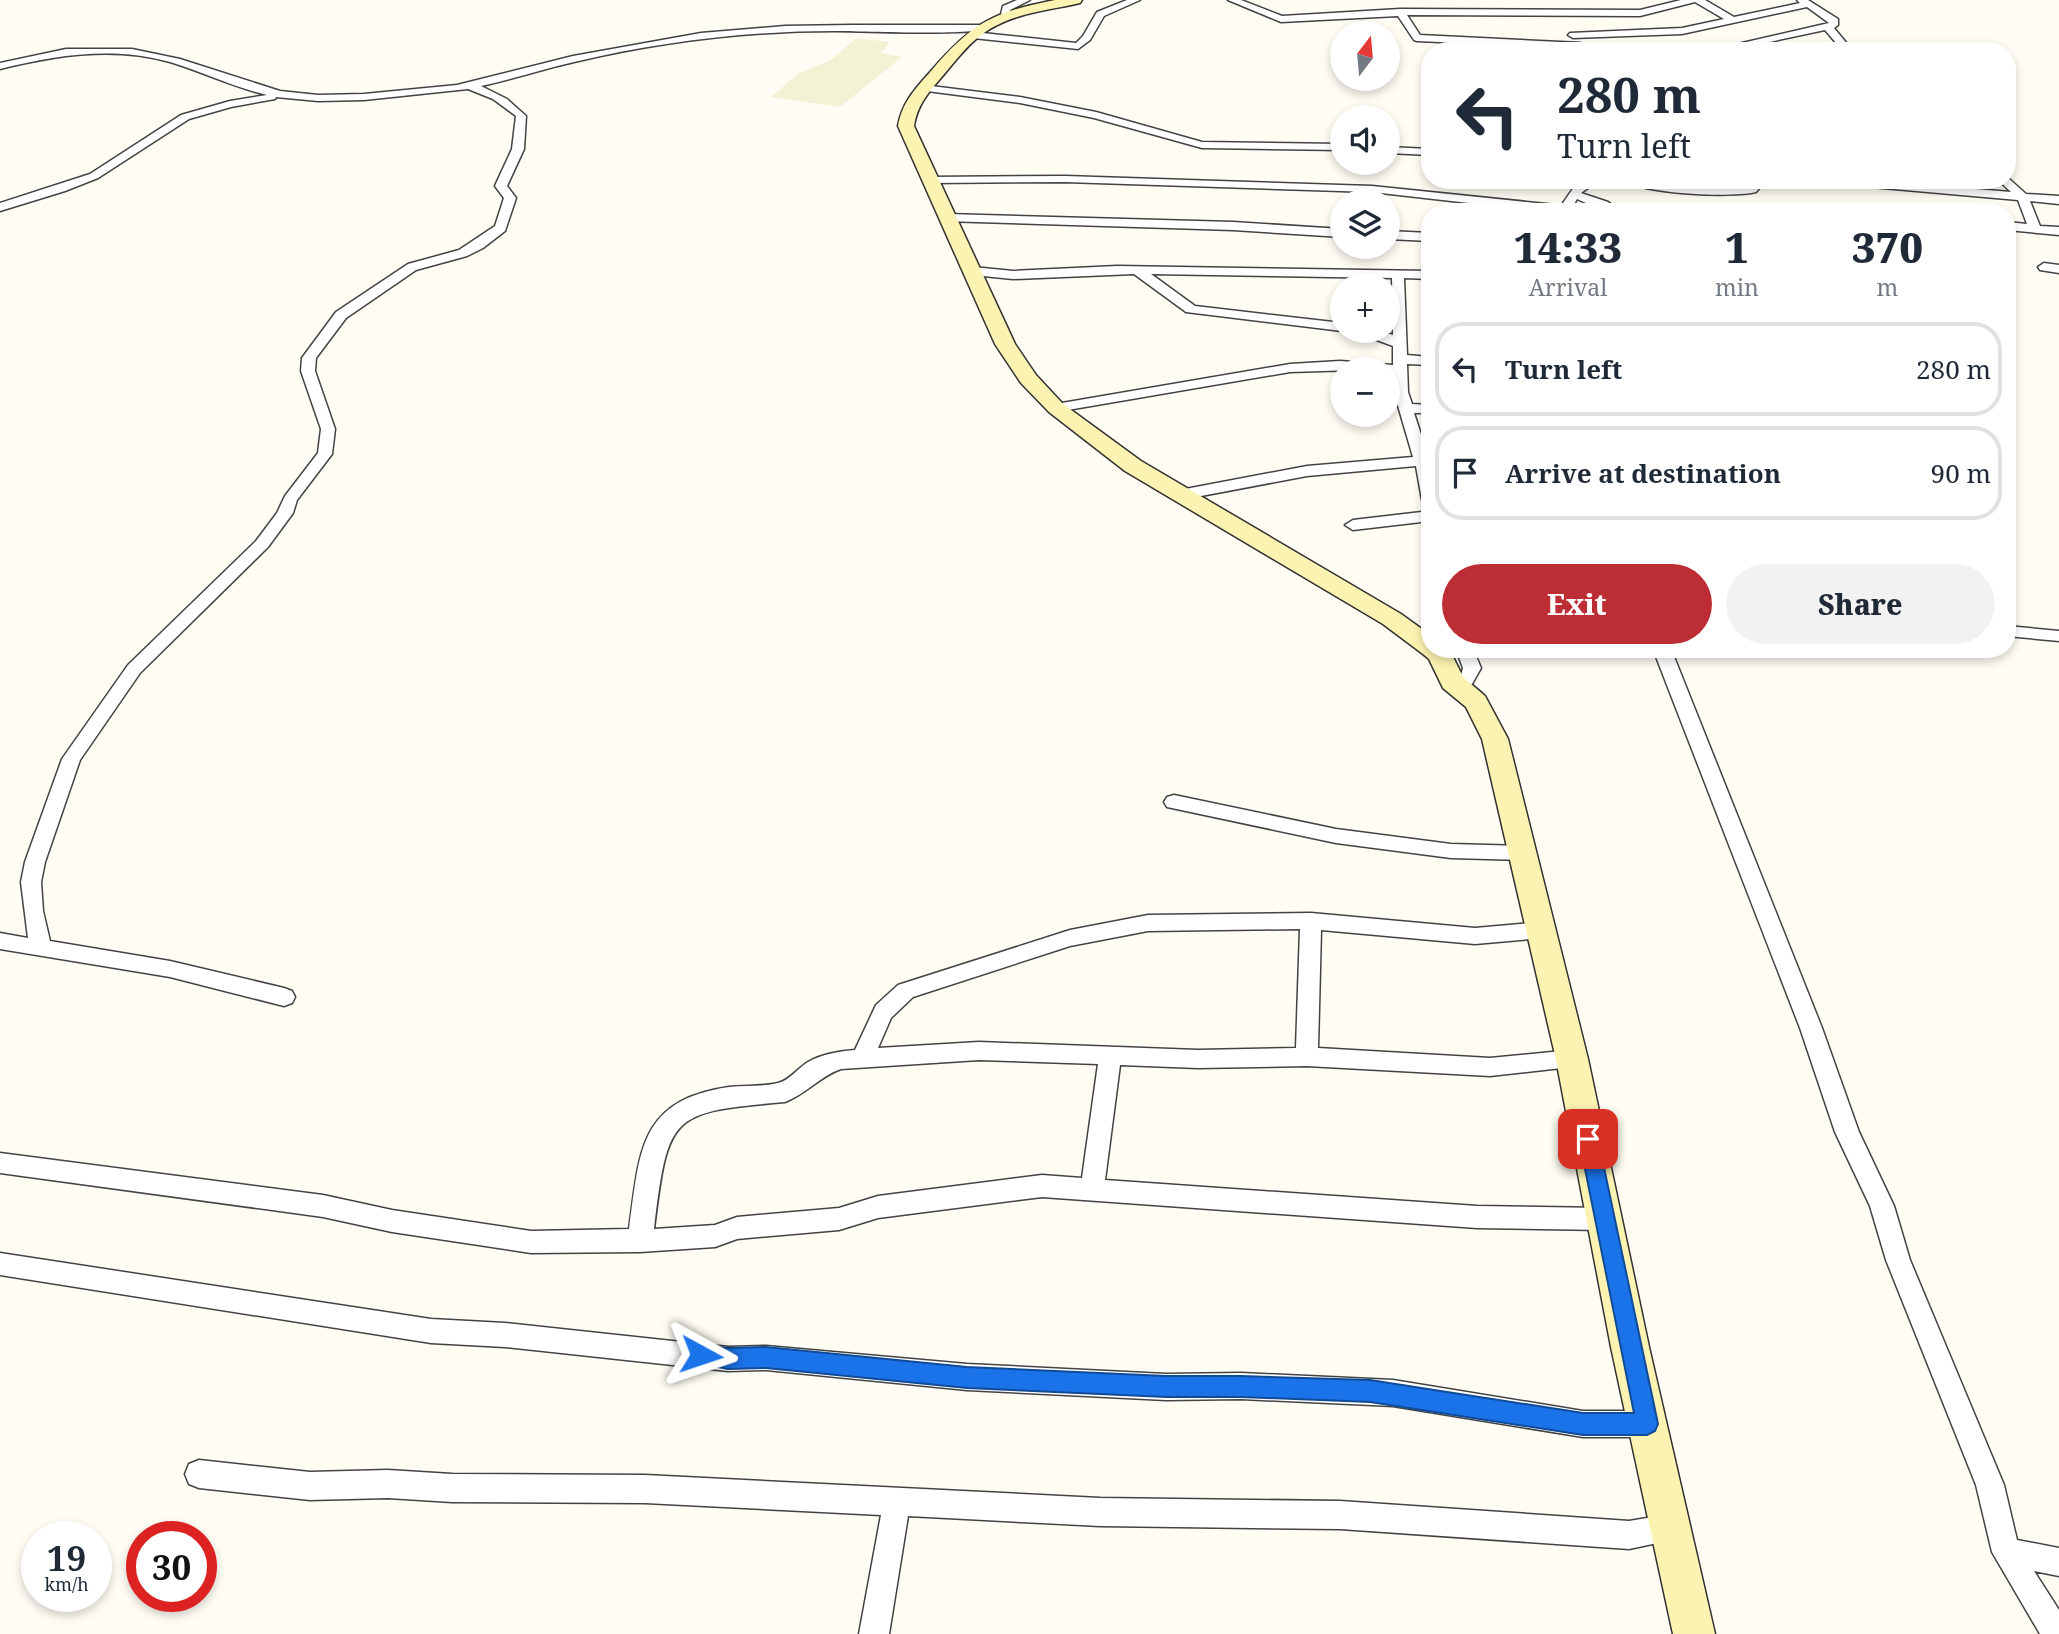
<!DOCTYPE html>
<meta charset="utf-8">
<style>
:root{--surface:#fff;--page:#f2f2f3;--text:#1f2937;--muted:#747a83;--line:#e0e1e3;--accent:#bc2d34}
body{margin:0;font-family:"Noto Serif",serif;background:var(--page);color:var(--text);height:100vh;display:flex;flex-direction:column;font-size:26px;white-space:nowrap}
*{box-sizing:border-box;margin:0}
p{font-size:23px;color:var(--muted)}
.icon{flex:none;width:38px;height:38px;fill:none;stroke:currentColor;stroke-width:2;stroke-linecap:round;stroke-linejoin:round}
.map{position:relative;flex:1;overflow:hidden}
.details{position:absolute;left:1421px;top:203px;width:595px;height:455px;display:flex;flex-direction:column;background:var(--surface);border-radius:28px;box-shadow:0 4px 10px #0003}
.details>*{flex:none}
.banner{position:absolute;left:1421px;top:42px;width:595px;height:147px;border-radius:28px;box-shadow:0 4px 10px #0003;background:#fff;color:var(--text);overflow:hidden}
.needle{width:46px;rotate:16deg}
.controls{position:absolute;left:1330px;top:21px;display:grid;gap:14px}
.controls a{display:grid;place-items:center;width:70px;height:70px;border-radius:50%;background:var(--surface);box-shadow:0 4px 10px #0003;font-size:35px}
.speed{position:absolute;left:21px;top:1521px;display:flex;gap:14px;font-size:35px;font-weight:700;text-align:center}
.speed>*{display:grid;place-content:center;width:91px;height:91px;border-radius:50%;background:var(--surface);box-shadow:0 4px 10px #0003;line-height:1}
.speed small{font-size:18px;font-weight:400}
.speed .limit{border:10px solid #d22;background:#fff;color:#111}
.pin{position:absolute;display:grid;place-items:center;width:60px;height:60px;color:#fff;margin:-30px;border-radius:14px;box-shadow:0 4px 10px #0006}
.me{position:absolute;width:77px;margin:-38px;rotate:95deg;stroke-linejoin:round;filter:drop-shadow(0 0 5px #0008)}
.turn{display:flex;align-items:center;gap:24px;height:147px;padding:0 21px;font-size:32px}
.turn .icon{width:91px;height:91px;stroke-width:2.5}
.turn b{display:block;font-size:49px;line-height:60px}
.eta{display:flex;justify-content:space-evenly;align-items:center;height:119px;text-align:center}
.eta b{font-size:42px;font-weight:800;line-height:49px}
.button{display:flex;gap:14px;margin-top:auto;padding:14px 21px}
.button a{flex:1;height:80px;border-radius:42px;background:var(--accent);color:#fff;font-size:28px;font-weight:800;line-height:80px;text-align:center}
.button a+a{background:var(--page);color:var(--text)}
ul{padding:0;list-style:none}
li{display:flex;align-items:center;gap:21px;height:94px;margin:0 14px 10px;padding:0 7px;border:4px solid var(--line);border-radius:28px}
li div{flex:1}
li b{display:block;font-size:26px}
li em{font-style:normal}
.map>svg:first-child{display:block}
.farmland{fill:#f4f2d5}
.lines{fill:none;stroke-linecap:round;stroke-linejoin:round}
.street-casing{stroke:#434343;stroke-width:3}
.secondary-casing{stroke:#323232;stroke-width:3}
.street{fill:#fff;fill-rule:evenodd}
.secondary{fill:#fcf3b2;fill-rule:evenodd}
.route{fill:#1a73e8;stroke:#114b97;stroke-width:2}
</style>
<div class="map">
<svg width="2059" height="1634" viewBox="0 0 2059 1634">
<rect width="100%" height="100%" fill="#fffcf4"/>
<path class="farmland" d="M856,38L890,42L881,53L902,57L840,107L771,97L799,73L831,60Z"/>
<g class="lines">
<g class="street-casing">
<path id="street" d="M1017,0H1030L1010,10L1012,18H1006L1001,14L1003,6Z
M1127,0H1140L1104,16L1090,40L1078,49L973,38L968,35L973,32L1076,43L1083,36L1097,12Z
M1228,0H1241L1282,16L1400,9L1640,10L1681,0H1705L1734,17L1800,3L1797,0H1808L1838,19V25L1834,28L1853,51H1843L1825,30L1727,51H1707L1829,23L1807,7L1682,34L1573,38L1568,35L1570,33L1682,28L1724,19L1695,2L1640,16L1407,15L1420,35L1581,43V47L1578,48L1417,41L1414,40L1398,16L1281,22Z
M851,25H983L988,28C976,36 858,31 834,31C747,31 659,42 574,62C543,69 513,79 481,86L507,99L526,116L524,149L507,186L516,198L505,231L483,248L467,256L416,270L346,318L316,358L315,371L335,429L332,454L297,500L293,513L268,547L140,673L80,760L45,862L41,882L43,911L50,941L170,961L284,988L292,991L295,997L292,1003L284,1006L170,977L0,949V933L28,938L21,882L25,862L62,759L128,665L256,541L277,513L285,496L318,453L321,429L301,371L302,358L336,312L408,264L459,250L495,226L504,198L495,186L512,149L516,116L493,99L468,89L364,100L318,101L276,97L275,99L231,107L189,119L98,178L65,191L0,211V203L90,174L181,115L230,101L267,95C233,87 203,72 170,62C113,46 56,55 0,69V63L66,49H132L180,59L280,91L318,95L364,94L457,85L573,56L701,33L785,26Z
M923,85L1020,97L1096,112L1202,142L1342,144V150L1202,148L1094,118L1020,103L919,90V86Z
M1388,147L1430,149V155L1388,153Z
M1065,176L1372,186L1566,206L1572,210L1549,212L1372,192L1065,182L931,183L925,180L931,177Z
M2007,177L2026,194L2059,196V204L2030,201L2040,226L2059,227V235L2007,230V222L2027,224L2018,200L1826,183L1820,180H1869L2011,192L1998,180H2007Z
M1584,180H1599L1581,193L1608,202L1620,212H1606L1577,199L1573,206H1565L1563,203L1574,187Z
M1624,180C1666,180 1707,192 1748,187L1754,180H1766L1756,192C1731,198 1644,194 1624,180Z
M947,214L1233,222L1342,229V237L1233,230L943,221L941,218Z
M1388,231L1430,233V241L1388,239Z
M2044,263L2059,265V273L2040,270L2038,267Z
M1117,266L1430,271V279L1404,278L1407,355L1430,357V365L1407,364L1408,392L1412,404L1430,405V413H1414L1430,462V505L1422,500L1416,466L1307,476L1180,500L1172,495L1180,490L1307,466L1413,457L1394,392V374L1388,373V369L1290,372L1056,412L1049,408L1056,404L1290,364L1340,361L1393,365V346L1352,331H1380L1393,335L1392,278L1151,274L1195,306L1342,323V331L1186,312L1134,274L1013,279L973,275L967,271L973,267L1013,271Z
M1430,511V521L1353,530L1345,525L1353,520Z
M2007,626L2059,631V641L2007,636Z
M1456,649H1473L1481,668L1472,684L1452,688L1443,682L1446,678L1461,675L1463,668Z
M1653,649H1671L1822,1028L1859,1132L1894,1206L1910,1260L2004,1485L2017,1540L2059,1548V1576L2034,1571L2059,1610V1634H2040L1992,1552L1976,1485L1886,1260L1870,1206L1835,1132L1800,1028Z
M1174,795L1336,829L1451,844L1524,846L1531,848L1534,853L1531,858L1524,860L1451,858L1336,843L1167,807L1164,802L1167,797Z
M1311,913L1475,928L1542,922L1549,924L1552,930L1549,936L1542,938L1475,944L1321,930L1318,1048L1490,1058L1572,1050L1580,1052L1583,1059L1580,1066L1490,1076L1307,1066L1198,1068L1120,1065L1105,1180L1477,1206L1604,1208L1613,1211L1616,1219L1613,1227L1604,1230L1477,1228L1042,1197L878,1218L839,1230L737,1239L715,1247L640,1252L531,1253L392,1232L323,1217L0,1173V1153L323,1195L392,1210L531,1231L629,1229C640,1152 638,1100 729,1087C745,1085 762,1087 778,1083C789,1081 798,1068 808,1062C822,1054 840,1051 855,1050L876,1005L898,985L1070,930L1148,915ZM1300,929L1296,1048L1198,1050L979,1042L878,1048L891,1018L913,997L1070,946L1148,931ZM979,1060L1098,1064L1082,1178L1042,1175L878,1196L839,1208L737,1217L715,1225L654,1229C668,1114 670,1112 785,1102C806,1094 820,1076 841,1069Z
M0,1253L431,1319L505,1323L728,1347L766,1346L967,1364L1166,1374L1241,1373L1393,1380L1583,1411H1647L1656,1415L1660,1424L1656,1433L1647,1437H1583L1393,1406L1241,1399L1166,1400L967,1390L766,1370L728,1371L505,1347L431,1343L0,1275Z
M199,1460L310,1472L388,1470L452,1474L645,1475L1100,1498L1340,1501L1629,1521L1671,1514L1681,1518L1685,1528L1681,1538L1629,1549L1340,1529L1100,1526L908,1516L889,1634H859L881,1515L645,1503L452,1502L388,1498L310,1500L199,1488L189,1484L185,1474L189,1464Z"/>
</g>
<g class="secondary-casing">
<path id="secondary" d="M1055,0H1082L1080,3C1046,11 1010,13 981,35C965,47 953,64 940,79C927,94 917,106 914,126L1015,344L1036,375L1063,404L1141,461L1401,614L1430,635V649H1449L1463,677L1485,696L1508,739L1588,1059L1649,1347L1715,1634H1673L1611,1347L1556,1059L1482,739L1466,707L1443,688L1429,659L1423,654L1383,624L1125,471L1049,412L1021,383L995,344L898,126C902,102 916,88 931,71C972,23 993,12 1055,0Z"/>
</g>
<use href="#street" class="street"/>
<use href="#secondary" class="secondary"/>
</g>
<path class="route" d="M1588,1131L1595,1133L1598,1139L1658,1424L1655,1431L1647,1435H1583L1370,1402L1241,1397H1166L967,1388L766,1368L728,1369L694,1362L691,1355L694,1348L701,1345L728,1348L766,1347L967,1367L1166,1376H1241L1370,1380L1583,1413H1634L1579,1139L1581,1133Z"/>
</svg>
<div class="controls">
<a><svg class="needle" viewBox="-14 -14 28 28"><path d="M0-13l5 13h-10z" fill="#e53935"/><path d="M0 13l5-13h-10z" fill="#747a83"/></svg></a>
<a><svg class="icon" aria-label="sound" viewBox="0 0 24 24"><path d="M4 9h4l5-4v14l-5-4H4zM17 9q2 3 0 6"/></svg></a>
<a><svg class="icon" aria-label="layers" viewBox="0 0 24 24"><path d="M12 4l9 5-9 5-9-5zM3 14l9 5 9-5"/></svg></a>
<a>+</a>
<a>−</a>
</div>
<div class="speed"><div>19<small>km/h</small></div><div class="limit">30</div></div>
<div class="pin" style="left:1588px;top:1139px;background:#d93025"><svg class="icon" aria-label="arrive" viewBox="0 0 24 24"><path d="M6 21V4h12l-3 4 3 4H6"/></svg></div>
<svg class="me" style="left:701px;top:1355px" viewBox="-20 -20 40 40"><path d="M0-17L14 15 0 8-14 15z" fill="#1a73e8" stroke="#fff" stroke-width="4"/></svg>
<div class="banner">
<div class="turn"><svg class="icon" aria-label="left" viewBox="0 0 24 24"><path d="M17 20v-9H6M10 6l-5 5 5 5"/></svg><div><b>280 m</b>Turn left</div></div>
</div>
<section class="details">
<div class="eta">
<div><b>14:33</b><p>Arrival</p></div>
<div><b>1</b><p>min</p></div>
<div><b>370</b><p>m</p></div>
</div>
<ul>
<li><svg class="icon" aria-label="left" viewBox="0 0 24 24"><path d="M17 20v-9H6M10 6l-5 5 5 5"/></svg><div><b>Turn left</b></div><em>280 m</em></li>
<li><svg class="icon" aria-label="arrive" viewBox="0 0 24 24"><path d="M6 21V4h12l-3 4 3 4H6"/></svg><div><b>Arrive at destination</b></div><em>90 m</em></li>
</ul>
<div class="button"><a>Exit</a><a>Share</a></div>
</section>
</div>
